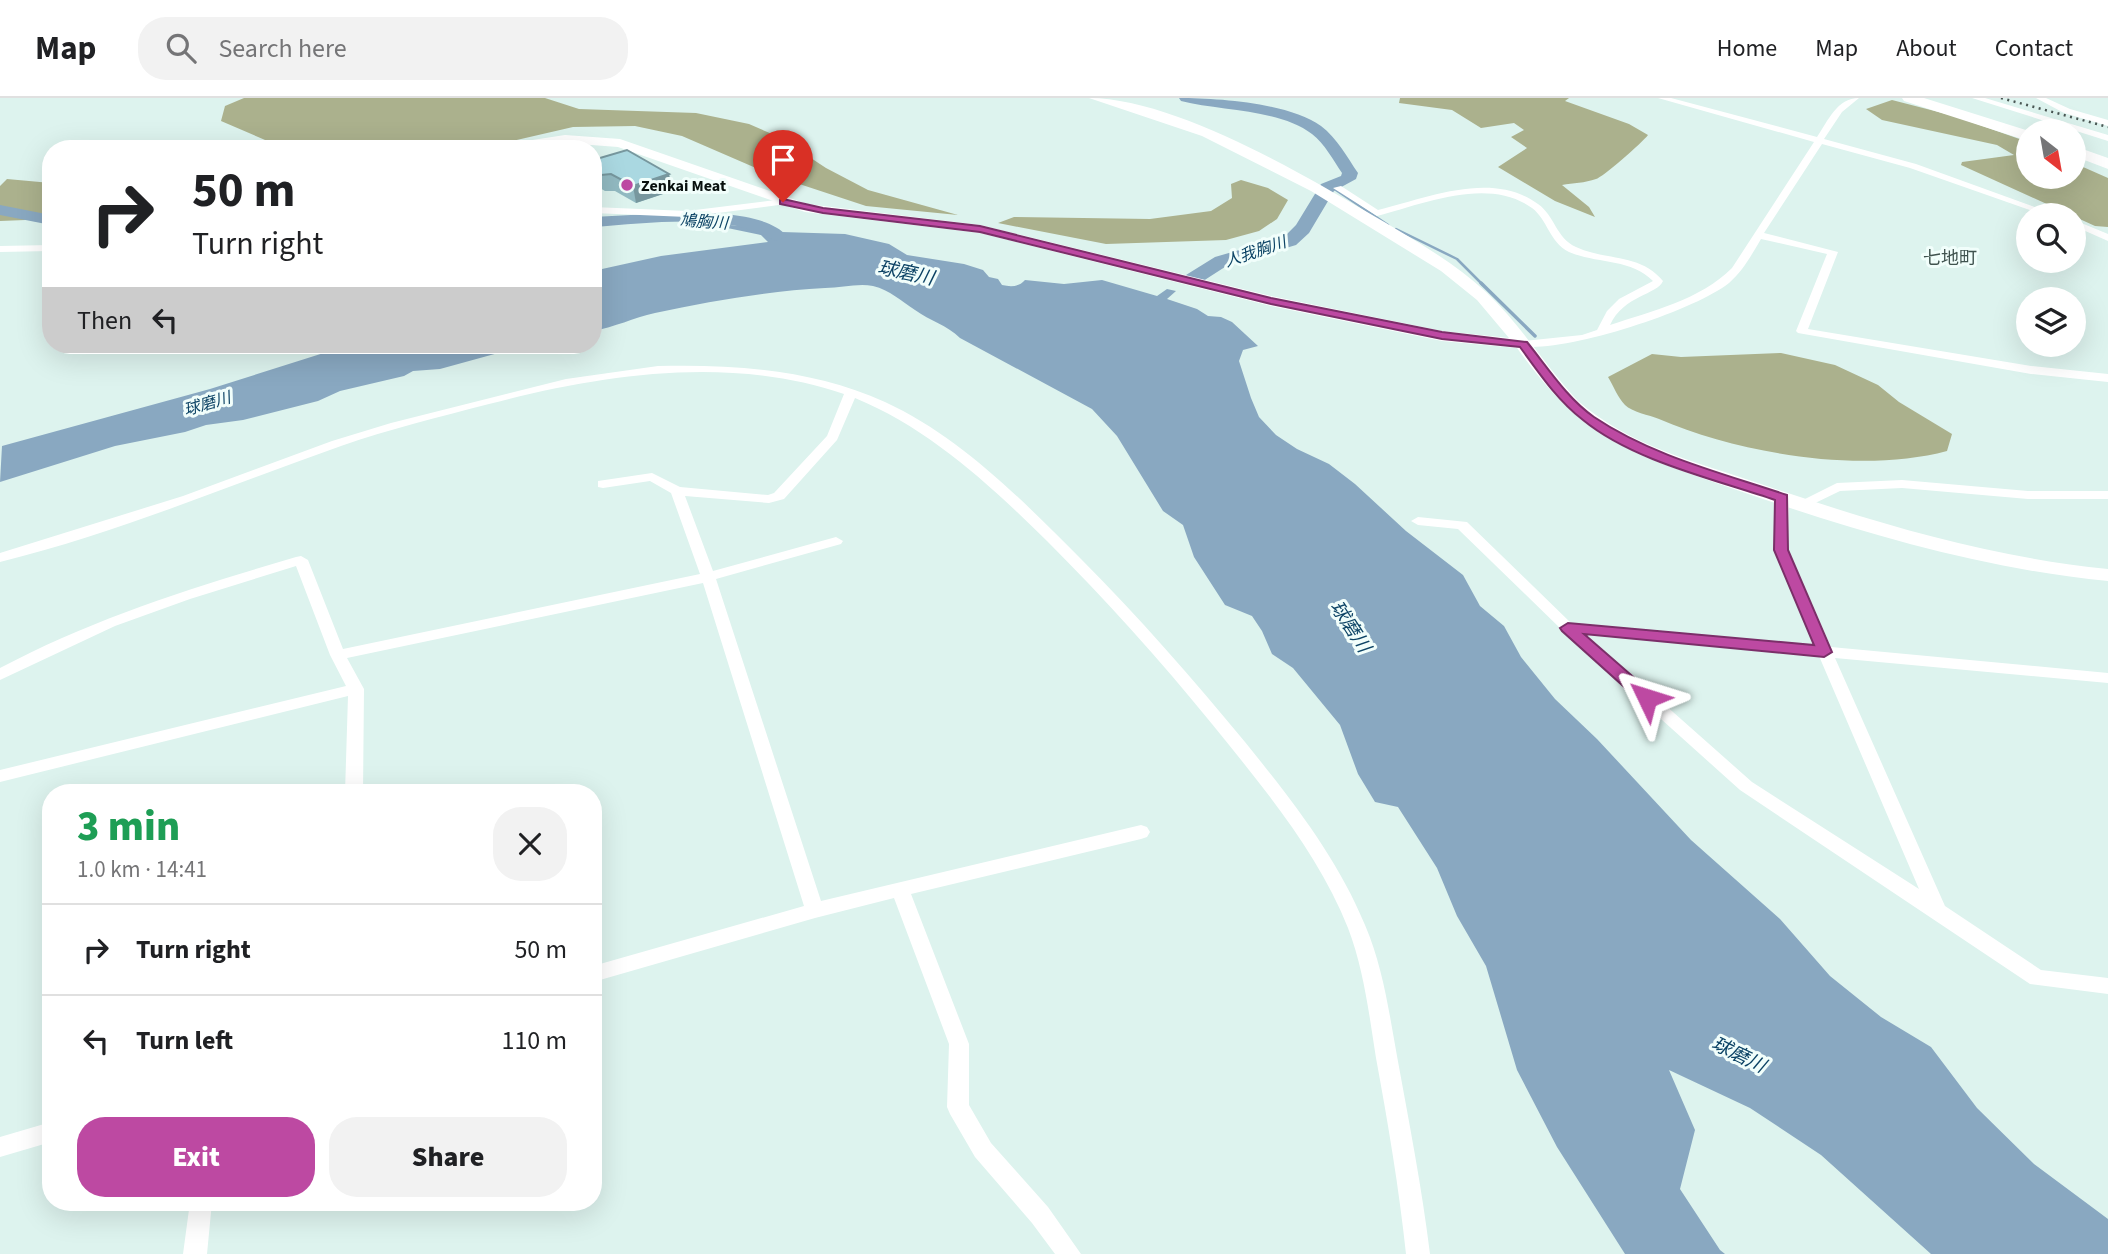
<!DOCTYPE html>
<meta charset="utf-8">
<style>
:root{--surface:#fff;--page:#f2f2f2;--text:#202124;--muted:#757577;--line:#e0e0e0;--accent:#bd49a2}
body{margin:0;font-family:"Source Sans 3","Noto Sans JP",sans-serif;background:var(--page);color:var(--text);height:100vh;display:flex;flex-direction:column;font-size:26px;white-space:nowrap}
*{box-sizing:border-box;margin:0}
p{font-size:23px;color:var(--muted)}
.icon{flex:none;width:38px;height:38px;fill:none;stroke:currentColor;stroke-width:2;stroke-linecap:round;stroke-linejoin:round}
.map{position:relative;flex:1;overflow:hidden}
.panel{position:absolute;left:42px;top:686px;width:560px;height:427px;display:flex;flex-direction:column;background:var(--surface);border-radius:28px;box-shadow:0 7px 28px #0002}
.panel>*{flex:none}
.top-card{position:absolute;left:42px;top:42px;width:560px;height:214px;border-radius:28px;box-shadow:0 7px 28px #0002;background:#fff;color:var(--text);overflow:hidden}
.needle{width:46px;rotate:149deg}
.fabs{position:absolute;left:2016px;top:21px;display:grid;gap:14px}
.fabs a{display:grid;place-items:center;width:70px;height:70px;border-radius:50%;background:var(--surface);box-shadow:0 7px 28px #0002;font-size:35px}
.pin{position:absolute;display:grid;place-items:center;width:60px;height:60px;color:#fff;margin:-72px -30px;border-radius:50% 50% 50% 0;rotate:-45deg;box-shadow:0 0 7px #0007}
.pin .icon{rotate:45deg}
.me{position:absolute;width:77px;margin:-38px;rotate:311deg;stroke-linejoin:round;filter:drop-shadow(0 0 5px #0008)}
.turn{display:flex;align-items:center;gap:24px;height:147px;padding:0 35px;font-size:32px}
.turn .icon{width:91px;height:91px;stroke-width:2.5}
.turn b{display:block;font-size:49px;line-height:60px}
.then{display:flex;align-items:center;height:66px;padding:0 35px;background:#0003;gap:14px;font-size:26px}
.round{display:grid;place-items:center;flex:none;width:74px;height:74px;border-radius:28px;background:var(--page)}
.head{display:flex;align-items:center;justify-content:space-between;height:119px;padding:0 35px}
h1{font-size:42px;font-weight:800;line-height:52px;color:#1e9e55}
.action{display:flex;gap:14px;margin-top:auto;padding:14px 35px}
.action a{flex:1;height:80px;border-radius:28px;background:var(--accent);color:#fff;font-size:28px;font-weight:800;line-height:80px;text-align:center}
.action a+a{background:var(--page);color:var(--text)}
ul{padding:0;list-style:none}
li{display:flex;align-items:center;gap:21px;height:91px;padding:0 35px;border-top:2px solid var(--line)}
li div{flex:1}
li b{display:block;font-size:26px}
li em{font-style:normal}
header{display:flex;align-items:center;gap:42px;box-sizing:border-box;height:98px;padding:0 35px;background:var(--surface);border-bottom:2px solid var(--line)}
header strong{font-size:33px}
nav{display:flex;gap:38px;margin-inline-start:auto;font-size:24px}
.search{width:490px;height:63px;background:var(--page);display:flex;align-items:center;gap:18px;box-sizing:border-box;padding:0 24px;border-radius:28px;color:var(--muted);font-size:26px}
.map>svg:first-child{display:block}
.forest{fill:#abb18d}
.water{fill:#89a8c1}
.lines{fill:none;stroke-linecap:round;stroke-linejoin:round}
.stream-far1{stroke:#89a8c1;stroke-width:2.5}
.stream{stroke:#89a8c1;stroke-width:3.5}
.river{fill:#89a8c1;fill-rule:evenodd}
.street{fill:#fff;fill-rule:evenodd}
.secondary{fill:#fff;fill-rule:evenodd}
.highway{fill:#fff;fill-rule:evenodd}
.rail{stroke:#495653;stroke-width:2.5;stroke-dasharray:2 4.5;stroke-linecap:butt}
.wall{fill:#92bac2}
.shaded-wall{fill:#77979e}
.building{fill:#aad8e1;stroke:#77979e;stroke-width:2}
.route{fill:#bd49a2;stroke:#7b2f69;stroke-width:2}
.poi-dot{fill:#bd49a2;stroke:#f1fefb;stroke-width:2.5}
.labels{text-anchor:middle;stroke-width:6;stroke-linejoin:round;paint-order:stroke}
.far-poi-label{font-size:16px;font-weight:bold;fill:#08100e;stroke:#f1fefb;text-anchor:start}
.far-water-label{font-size:16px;font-style:italic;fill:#0c4365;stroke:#f1fefb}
.far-quarter-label{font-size:18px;fill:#40534f;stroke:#f1fefb}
.water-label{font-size:19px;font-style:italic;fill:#0c4365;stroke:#f1fefb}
</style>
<header>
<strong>Map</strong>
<div class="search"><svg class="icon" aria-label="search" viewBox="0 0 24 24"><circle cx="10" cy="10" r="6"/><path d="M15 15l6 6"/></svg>Search here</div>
<nav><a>Home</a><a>Map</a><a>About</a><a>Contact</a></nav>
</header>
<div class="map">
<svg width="2108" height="1156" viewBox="0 0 2108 1156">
<rect width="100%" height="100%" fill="#ddf3ee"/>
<path class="forest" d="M244,0H545L579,11L696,15L749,26L779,39L826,70L868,92L958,117L866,108L772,77L682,38L635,28L573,29L477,51H286L221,23L225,8Z
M1400,0H1569L1565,3L1629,26L1648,37C1643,44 1602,80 1596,81C1585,85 1573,85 1562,87L1589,109L1595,119L1555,103L1498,69L1527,50L1511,39L1524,32L1514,25L1481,30L1452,12L1399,5Z
M1892,2L1954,18L2028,44V79H2074V65L2108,80V129L2095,128L1961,67L1962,64L2014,57L1997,47L1882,22L1866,11Z
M7,81L51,85V121L0,123V88Z
M1241,82L1268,90L1288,102L1277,121L1259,133L1226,142L1106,146L998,125L1014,119L1150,121L1211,113L1232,100L1231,86Z
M1781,255L1835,267L1878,287L1899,304L1952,336L1947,353C1861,376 1741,356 1659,321C1649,317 1632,314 1625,307C1618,300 1613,287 1608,279L1652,256L1681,259Z"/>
<path class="water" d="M728,119L730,127L740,128L745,124L782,134L845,136L889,146L907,157L964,166L983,172L989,179L998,181L1002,187C1011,189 1019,189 1025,182L1064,186L1102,182L1157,198L1167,191L1176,193L1167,201L1197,211L1208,218L1221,219L1232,224L1258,248L1243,252L1239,263L1251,300L1259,319L1276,337L1297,351L1329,366L1355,386L1406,433L1463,477L1480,508L1504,528L1521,559L1555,601L1597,641L1691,742L1780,821L1830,878L1881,919L1931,949L1977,1010L2034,1066L2108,1121V1156H1931L1821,1057L1750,1010L1669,972L1695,1032L1680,1091L1720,1152L1725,1156H1625L1557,1049L1517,972L1486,868L1457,818L1437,770L1398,709L1375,704L1358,676L1340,627L1293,570L1272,556L1262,533L1252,518L1225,507L1194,459L1183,427L1163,413L1117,338L1092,311L960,240C947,227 930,223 915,212C901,203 890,192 873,188C858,185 841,190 825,190C768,193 710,203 655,215C633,220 615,229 593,233V173L661,158L768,144L761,137L713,127Z
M349,247H527L440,271L413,273L404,278L340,293L318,303L243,322L206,327L185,334L115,348L0,384L2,348L210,291Z"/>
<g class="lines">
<path class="stream-far1" d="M1330,88L1388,127
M1396,131L1457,161L1483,187"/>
<path class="stream" d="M1481,185L1535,238"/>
<path class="river" d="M1179,0C1218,0 1289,5 1321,28C1337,40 1347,59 1358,75L1356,81L1334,93L1309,135L1296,147L1228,167L1200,185H1186L1184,181L1186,177L1215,159L1284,139L1296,127L1321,86L1341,78L1342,75C1333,62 1325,46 1312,36C1280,11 1220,13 1181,3Z
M0,107L51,117V127L0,117Z
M688,114C716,115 768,116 787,138L778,143C764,140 752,131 737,128C690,119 640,126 593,129V119Z"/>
<path class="street" d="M1658,0H1671L1817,39C1828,23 1837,0 1859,0L1842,14L1824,41L1916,66L2057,117H2044L1910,70L1822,46L1764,135L1838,154L1808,231L2031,268L2108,276V284L2031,276L1798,235L1796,233L1827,156L1761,141C1752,156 1743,173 1729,185C1694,213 1563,256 1519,248L1517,246L1523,243L1582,237L1597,232L1607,213L1619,201L1653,183C1630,160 1597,166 1569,154C1549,144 1548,122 1532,110C1488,78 1423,106 1377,118L1333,90L1341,88L1378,112C1427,100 1492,72 1538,106C1555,118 1556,140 1576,149C1606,163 1640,155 1663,183C1657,197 1624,197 1610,227C1652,213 1700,202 1732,170L1814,44Z
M1972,0H1985L2108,37V43Z
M2036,0H2046L2070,11L2108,22V28L2064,15Z
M783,101L788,104L786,106L687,119L593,115V109L687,113Z
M2074,122L2108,136V143L2074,128Z
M51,147V153L0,154V148Z
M658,268C735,266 815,272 885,304C961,339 1023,403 1081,461C1139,519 1193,581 1245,644C1291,701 1337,759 1365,827C1383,869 1389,914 1397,958C1409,1024 1422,1090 1430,1156H1406C1399,1090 1388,1025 1376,960C1369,916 1364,872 1348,830C1318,754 1262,688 1212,626C1160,562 1105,501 1047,443C990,387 930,331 855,300L837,342L784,401L769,405L685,398L713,473L836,439L843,443L841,446L716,481L821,803L1141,727L1147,729L1150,734L1147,739L1141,741L911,796L969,946V1007L991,1045L1048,1109L1081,1156H1055L1032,1125L975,1059L950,1016L947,1009L949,946L894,800L815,820L593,884V868L804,808L703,485L347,560L364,591L363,695H345L348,598L0,684V672L346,588L330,557L296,468L190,501L115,528L0,582V570C94,520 194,489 296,459L301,458L308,462L343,551L700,476L671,395L650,383L603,390L598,389V383L652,375L680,389L768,397L774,395L827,338L844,296C729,257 604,276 489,306C439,319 390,331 341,348C228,388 117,435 0,464V455L183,398L332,343L391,325L566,281Z
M1902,382L2028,393H2108V401H2028L1902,390L1840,393L1807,409H1797L1795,406L1837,385Z
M1782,396L1789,400L1788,451L1831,549L2108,575V585L1835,560L1945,808L2041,872L2108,880V896L2030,886L1740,692L1563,533L1458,431L1418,427L1411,423L1418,419L1467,424L1572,526L1815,548L1774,451L1775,400ZM1585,536L1819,558L1919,791L1752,684Z
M51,1024V1044L0,1059V1039Z
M190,1104H212L207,1156H183Z"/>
<path class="secondary" d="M1089,0C1171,0 1296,72 1367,114C1408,138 1451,162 1486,194C1521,227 1545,268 1578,303C1631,349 1697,364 1761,386C1876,425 1988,459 2108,471V483C1953,468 1806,417 1660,365C1590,337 1561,310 1517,250L1442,243L1271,208L980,135L805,114L618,49L565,45L526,51H494L500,47L565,37L620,41L807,106L980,127L1271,198L1442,233L1509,240L1477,202L1441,173L1311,93L1202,38Z"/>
<path class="highway" d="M1902,0H1924L2029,33L2028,43L1904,3Z
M2074,48L2108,60V71L2074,58Z"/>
<path class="rail" d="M2001,0L2108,29"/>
</g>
<path class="wall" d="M593,62L669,76L672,93L636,105L615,93H605L593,86Z"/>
<path class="shaded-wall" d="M669,76L672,93L636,105L633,88Z"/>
<path class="building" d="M627,52L669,76L633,88L611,76L601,77L593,72V62Z"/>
<path class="route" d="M783,101L823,110L980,128L1271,200L1442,234L1527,244C1548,270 1567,300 1594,319C1652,358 1722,375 1787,397L1788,452L1832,554L1824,559L1584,536L1653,596L1655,600L1647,606L1641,604L1562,533L1560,530L1568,525L1814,547L1774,452L1775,402C1714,381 1633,363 1583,322C1557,302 1539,275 1520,249L1442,241L1271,206L980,134L823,115L780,106V102Z"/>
<circle class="poi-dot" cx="627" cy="87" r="7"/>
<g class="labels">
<g class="far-poi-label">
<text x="641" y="93">Zenkai Meat</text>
</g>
<g class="far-water-label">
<text transform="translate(704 123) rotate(4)" y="6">鳩胸川</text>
<text transform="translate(1255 153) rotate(-19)" y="6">人我胸川</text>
<text transform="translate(207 305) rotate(-16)" y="6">球磨川</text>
</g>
<g class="far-quarter-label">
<text x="1950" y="166">七地町</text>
</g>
<g class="water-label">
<text transform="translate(906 174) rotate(12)" y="7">球磨川</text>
<text transform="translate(1351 528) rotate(57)" y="7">球磨川</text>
<text transform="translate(1739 956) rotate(26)" y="7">球磨川</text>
</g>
</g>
</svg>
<div class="fabs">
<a><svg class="needle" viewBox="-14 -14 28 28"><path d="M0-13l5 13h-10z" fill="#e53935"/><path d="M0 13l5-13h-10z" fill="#757577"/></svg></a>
<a><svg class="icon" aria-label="search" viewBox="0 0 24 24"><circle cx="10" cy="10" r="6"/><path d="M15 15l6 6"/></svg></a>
<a><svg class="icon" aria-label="layers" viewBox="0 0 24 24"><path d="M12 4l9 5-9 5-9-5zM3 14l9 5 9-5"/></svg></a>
</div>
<div class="pin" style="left:783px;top:104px;background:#d93025"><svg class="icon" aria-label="arrive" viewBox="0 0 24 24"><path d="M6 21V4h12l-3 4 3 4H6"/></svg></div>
<svg class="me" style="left:1647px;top:600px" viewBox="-20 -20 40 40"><path d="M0-17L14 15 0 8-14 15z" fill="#bd49a2" stroke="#fff" stroke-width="4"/></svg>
<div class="top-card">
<div class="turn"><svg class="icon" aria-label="right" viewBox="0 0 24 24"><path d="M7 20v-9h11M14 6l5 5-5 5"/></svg><div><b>50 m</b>Turn right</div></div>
<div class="then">Then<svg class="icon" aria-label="left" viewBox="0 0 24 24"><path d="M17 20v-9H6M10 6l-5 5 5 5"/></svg></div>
</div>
<section class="panel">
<div class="head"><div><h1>3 min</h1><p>1.0 km · 14:41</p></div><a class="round"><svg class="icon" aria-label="close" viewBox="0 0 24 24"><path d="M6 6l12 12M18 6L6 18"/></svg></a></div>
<ul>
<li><svg class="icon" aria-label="right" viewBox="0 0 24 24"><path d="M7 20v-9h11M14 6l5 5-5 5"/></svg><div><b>Turn right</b></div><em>50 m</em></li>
<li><svg class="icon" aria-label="left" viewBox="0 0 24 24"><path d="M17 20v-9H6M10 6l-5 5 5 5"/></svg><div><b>Turn left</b></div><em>110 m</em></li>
</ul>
<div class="action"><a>Exit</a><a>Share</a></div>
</section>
</div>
